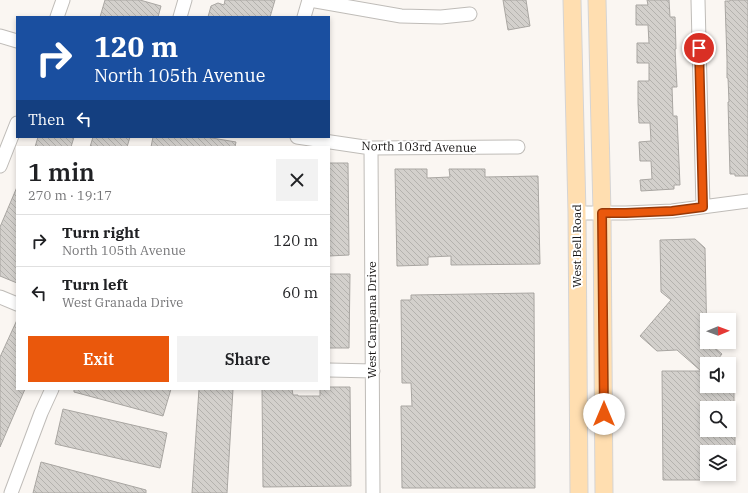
<!DOCTYPE html>
<meta charset="utf-8">
<style>
:root{--surface:#fff;--page:#f2f2f2;--text:#202124;--muted:#757577;--line:#e0e0e0;--accent:#ea580c}
body{margin:0;font-family:"IBM Plex Serif",serif;background:var(--page);color:var(--text);height:100vh;display:flex;flex-direction:column;font-size:15px;white-space:nowrap}
*{box-sizing:border-box;margin:0}
p{font-size:13px;color:var(--muted)}
.icon{flex:none;width:22px;height:22px;fill:none;stroke:currentColor;stroke-width:2;stroke-linecap:round;stroke-linejoin:round}
.map{position:relative;flex:1;overflow:hidden}
.side{position:absolute;left:16px;top:146px;width:314px;height:244px;display:flex;flex-direction:column;background:var(--surface);border-radius:0px;box-shadow:0 2px 6px #0003}
.side>*{flex:none}
.guide{position:absolute;left:16px;top:16px;width:314px;height:122px;border-radius:0px;box-shadow:0 2px 6px #0003;background:#1a4fa0;color:#fff;overflow:hidden}
.needle{width:26px;rotate:89deg}
.controls{position:absolute;left:700px;top:313px;display:grid;gap:8px}
.controls a{display:grid;place-items:center;width:36px;height:36px;border-radius:0px;background:var(--surface);box-shadow:0 2px 6px #0003;font-size:20px}
.pin{position:absolute;display:grid;place-items:center;width:34px;height:34px;color:#fff;margin:-17px;border:2px solid #fff;border-radius:50%;box-shadow:0 1px 4px #0007}
.me{position:absolute;width:44px;margin:-22px;rotate:0deg;stroke-linejoin:round;filter:drop-shadow(0 0 3px #0008)}
.turn{display:flex;align-items:center;gap:14px;height:84px;padding:0 12px;font-size:18px}
.turn .icon{width:52px;height:52px;stroke-width:2.5}
.turn b{display:block;font-size:28px;line-height:34px}
.then{display:flex;align-items:center;height:38px;padding:0 12px;background:#0003;gap:8px;font-size:15px}
.round{display:grid;place-items:center;flex:none;width:42px;height:42px;border-radius:0px;background:var(--page)}
.head{display:flex;align-items:center;justify-content:space-between;height:68px;padding:0 12px}
h1{font-size:24px;font-weight:600;line-height:30px}
.cta{display:flex;gap:8px;margin-top:auto;padding:8px 12px}
.cta a{flex:1;height:46px;border-radius:0px;background:var(--accent);color:#fff;font-size:16px;font-weight:600;line-height:46px;text-align:center}
.cta a+a{background:var(--page);color:var(--text)}
ul{padding:0;list-style:none}
li{display:flex;align-items:center;gap:12px;height:52px;padding:0 12px;border-top:1px solid var(--line)}
li div{flex:1}
li b{display:block;font-size:15px}
li em{font-style:normal}
.map>svg:first-child{display:block}
.building{fill:url(#building-back-hatch);stroke:#a9a6a2}
.lines{fill:none;stroke-linecap:round;stroke-linejoin:round}
.minor-casing{stroke:#bfbcb8;stroke-width:15}
.major-casing{stroke:#d5d4d4;stroke-width:19}
.minor{stroke:#fff;stroke-width:13}
.major{stroke:#ffdeb0;stroke-width:17}
.route-casing{stroke:#983908;stroke-width:10}
.route{stroke:#ea580c;stroke-width:7}
.labels{text-anchor:middle;stroke-width:4;stroke-linejoin:round;paint-order:stroke}
.street-label{font-size:12px;fill:#141211;stroke:#fff}
</style>
<div class="map">
<svg width="748" height="493" viewBox="0 0 748 493">
<defs>
<pattern id="building-back-hatch" width="6" height="6" patternUnits="userSpaceOnUse"><rect width="6" height="6" fill="#d3d0cc"/><path d="M-1 5l2 2M0 0l6 6M5-1l2 2" fill="none" stroke="#b4b2ae"/></pattern>
</defs>
<rect width="100%" height="100%" fill="#faf6f2"/>
<path class="building" d="M105,0H140L161,6L158,17H100Z
M225,0H275L270,17H208L211,6L218,3L224,5Z
M503,0H526L530,26L508,30Z
M647,0H669L670,17H675L676,49H675L677,87H672L673,116H677L680,185H674V189L641,191L640,180L652,179L651,161H640L639,142L651,141L650,123H639L638,103V81H649V63H637V43H649L648,25H636V5H648Z
M730,0H748V176H735V174H730L728,102H729L728,78H727V60L725,1H730Z
M38,137H74L71,147H35Z
M93,137H130L127,147H90Z
M153,137H206L236,142L235,147H151Z
M329,163H348L349,255L329,256Z
M395,169H427V178L450,177L449,169H485V177L538,176L540,264L451,265V256L428,257V265L397,266Z
M17,187V283L0,276V227Z
M695,239L705,248L707,342H708L722,354L714,364H707V386H734V408H707V430H735V452H707V480H663L662,371H701L677,350L657,351L640,336L671,300L661,292L660,240Z
M329,274H350L349,348H329Z
M534,293L535,488H402L401,406H412L411,383H402L401,300H411V295Z
M17,320V389H25L0,447V357Z
M329,387H350L351,486L263,487L262,389H292L293,395H298V396H320V389H329Z
M74,389H171L163,416L74,392Z
M199,389H233L227,493H192Z
M63,409L167,433L160,468L55,444Z
M41,462L146,490V493H33Z"/>
<g class="lines">
<g class="minor-casing">
<path id="minor" d="M310,0L401,16L441,17L470,14
M698,0L703,207
M57,17L63,0
M180,17L185,0
M304,17L309,0
M0,36L17,41
M297,137L371,148L518,147
M371,148L373,493
M0,166L17,123
M577,213H626L672,211L748,201
M0,297L17,304
M329,370L373,371
M11,493L41,413L52,389"/>
</g>
<g class="major-casing">
<path id="major" d="M572,0L577,213L579,493
M597,0L602,213L604,493"/>
</g>
<use href="#minor" class="minor"/>
<use href="#major" class="major"/>
</g>
<g class="lines">
<g class="route-casing">
<path id="route" d="M604,414L602,213H626L672,211L703,207L699,48"/>
</g>
<use href="#route" class="route"/>
</g>
<g class="labels">
<g class="street-label">
<text transform="translate(419 147) rotate(1)" y="4">North 103rd Avenue</text>
<text transform="translate(577 246) rotate(-90)" y="4">West Bell Road</text>
<text transform="translate(372 320) rotate(-90)" y="4">West Campana Drive</text>
</g>
</g>
</svg>
<div class="controls">
<a><svg class="needle" viewBox="-14 -14 28 28"><path d="M0-13l5 13h-10z" fill="#e53935"/><path d="M0 13l5-13h-10z" fill="#757577"/></svg></a>
<a><svg class="icon" aria-label="sound" viewBox="0 0 24 24"><path d="M4 9h4l5-4v14l-5-4H4zM17 9q2 3 0 6"/></svg></a>
<a><svg class="icon" aria-label="search" viewBox="0 0 24 24"><circle cx="10" cy="10" r="6"/><path d="M15 15l6 6"/></svg></a>
<a><svg class="icon" aria-label="layers" viewBox="0 0 24 24"><path d="M12 4l9 5-9 5-9-5zM3 14l9 5 9-5"/></svg></a>
</div>
<div class="pin" style="left:699px;top:48px;background:#d93025"><svg class="icon" aria-label="arrive" viewBox="0 0 24 24"><path d="M6 21V4h12l-3 4 3 4H6"/></svg></div>
<svg class="me" style="left:604px;top:414px" viewBox="-20 -20 40 40"><circle r="19" fill="#fff"/><path d="M0-13L10 11 0 6-10 11z" fill="#ea580c"/></svg>
<div class="guide">
<div class="turn"><svg class="icon" aria-label="right" viewBox="0 0 24 24"><path d="M7 20v-9h11M14 6l5 5-5 5"/></svg><div><b>120 m</b>North 105th Avenue</div></div>
<div class="then">Then<svg class="icon" aria-label="left" viewBox="0 0 24 24"><path d="M17 20v-9H6M10 6l-5 5 5 5"/></svg></div>
</div>
<section class="side">
<div class="head"><div><h1>1 min</h1><p>270 m · 19:17</p></div><a class="round"><svg class="icon" aria-label="close" viewBox="0 0 24 24"><path d="M6 6l12 12M18 6L6 18"/></svg></a></div>
<ul>
<li><svg class="icon" aria-label="right" viewBox="0 0 24 24"><path d="M7 20v-9h11M14 6l5 5-5 5"/></svg><div><b>Turn right</b><p>North 105th Avenue</p></div><em>120 m</em></li>
<li><svg class="icon" aria-label="left" viewBox="0 0 24 24"><path d="M17 20v-9H6M10 6l-5 5 5 5"/></svg><div><b>Turn left</b><p>West Granada Drive</p></div><em>60 m</em></li>
</ul>
<div class="cta"><a>Exit</a><a>Share</a></div>
</section>
</div>
